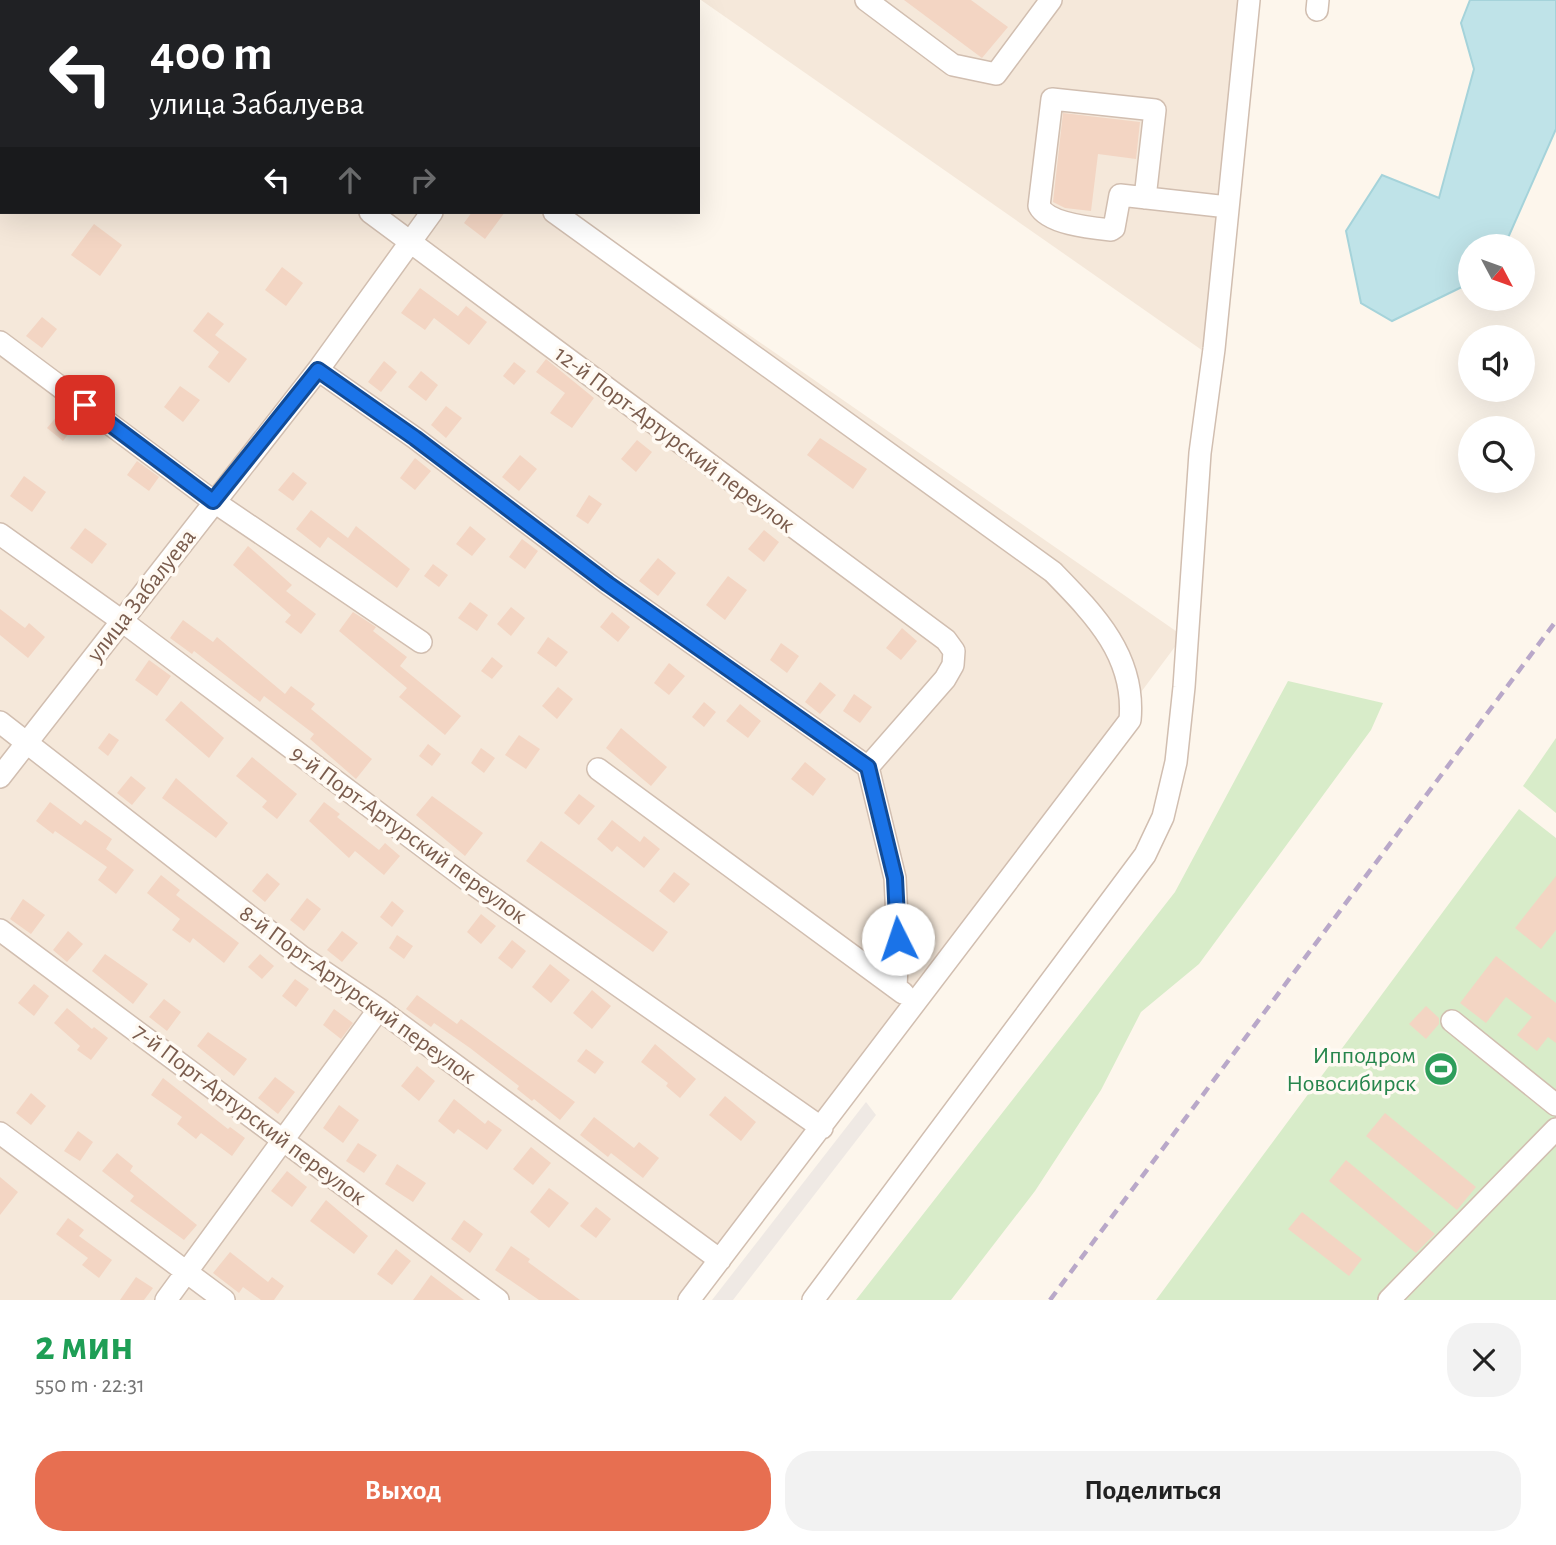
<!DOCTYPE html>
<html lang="ru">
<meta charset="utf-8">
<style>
:root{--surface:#fff;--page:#f2f2f2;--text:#222;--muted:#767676;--accent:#e76f51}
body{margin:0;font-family:"Alegreya Sans",sans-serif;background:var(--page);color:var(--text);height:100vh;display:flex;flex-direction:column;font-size:26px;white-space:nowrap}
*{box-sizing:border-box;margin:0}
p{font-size:23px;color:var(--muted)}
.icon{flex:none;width:38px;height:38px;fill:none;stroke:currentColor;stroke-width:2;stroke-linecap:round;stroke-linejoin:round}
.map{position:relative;height:1300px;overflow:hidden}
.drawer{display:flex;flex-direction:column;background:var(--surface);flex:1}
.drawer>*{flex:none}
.hud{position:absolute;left:0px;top:0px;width:700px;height:214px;box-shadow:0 7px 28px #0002;background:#202124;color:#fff;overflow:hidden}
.needle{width:46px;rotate:131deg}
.controls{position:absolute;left:1458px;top:234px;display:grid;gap:14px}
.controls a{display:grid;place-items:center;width:77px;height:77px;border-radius:50%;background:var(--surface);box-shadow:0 7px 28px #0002;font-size:35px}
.pin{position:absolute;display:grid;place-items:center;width:60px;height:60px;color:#fff;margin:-30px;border-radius:14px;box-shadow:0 4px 10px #0006}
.me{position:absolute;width:77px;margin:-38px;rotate:356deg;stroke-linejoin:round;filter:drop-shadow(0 0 5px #0008)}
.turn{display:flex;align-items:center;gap:24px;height:147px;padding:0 35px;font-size:32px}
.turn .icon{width:91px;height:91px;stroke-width:2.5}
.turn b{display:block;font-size:49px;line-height:60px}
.lanes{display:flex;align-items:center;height:66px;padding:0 35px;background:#0003;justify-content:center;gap:35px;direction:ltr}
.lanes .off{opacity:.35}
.round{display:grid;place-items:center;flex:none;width:74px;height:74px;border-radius:28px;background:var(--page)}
.overview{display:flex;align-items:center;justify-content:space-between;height:119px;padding:0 35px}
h1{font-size:42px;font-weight:600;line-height:52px;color:#1e9e55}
.cta{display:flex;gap:14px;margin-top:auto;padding:14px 35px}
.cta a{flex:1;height:80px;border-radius:28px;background:var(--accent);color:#fff;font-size:28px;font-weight:600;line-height:80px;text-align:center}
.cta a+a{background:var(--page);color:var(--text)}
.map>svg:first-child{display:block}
.residential{fill:#f5e8da}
.industrial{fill:#efe9e4}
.green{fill:#d8ecc9}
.water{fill:#bfe3e8;stroke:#a5d3da;stroke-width:2}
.building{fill:#f3d5c3}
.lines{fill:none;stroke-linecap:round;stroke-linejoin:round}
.minor-casing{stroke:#d1beb0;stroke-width:24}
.minor{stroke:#fff;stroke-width:21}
.rail{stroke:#b9a8c9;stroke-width:4.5;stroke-dasharray:10 7;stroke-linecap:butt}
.route-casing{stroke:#114b97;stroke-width:18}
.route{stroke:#1a73e8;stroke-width:12}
.labels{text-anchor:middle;stroke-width:7;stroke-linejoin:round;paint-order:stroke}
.street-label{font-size:24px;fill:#7a5c4d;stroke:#fffaf3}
.leisure-label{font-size:24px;fill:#27864d;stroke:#fffaf3;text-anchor:end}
</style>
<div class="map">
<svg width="1556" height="1300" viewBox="0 0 1556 1300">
<rect width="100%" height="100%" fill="#fdf6ec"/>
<path class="residential" d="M0,0L269,2H2V212H572L1183,636L806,1140L729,1266L703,1300H0Z
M701,0H1242L1206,353Z"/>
<path class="industrial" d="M866,1102L876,1115L733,1300H712Z"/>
<path class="green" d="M1288,681L1383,703L1371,730L1199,964L1141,1012L1101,1090L1035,1191L951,1300H856L1175,892Z
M1556,738V813L1523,786Z
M1519,809L1556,838V1300H1156Z"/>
<path class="water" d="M1470,0H1556V129L1504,247H1470V283L1392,321L1361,303L1346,231L1382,175L1439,198L1474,69L1461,23Z"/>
<path class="building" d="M904,0H971L1008,27L982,58Z
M1063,113L1140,122L1136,159L1098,154L1091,211L1065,208L1053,202Z
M472,212H505L485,239L464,223Z
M94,224L122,245L100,276L71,255Z
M282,267L303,283L286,306L265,290Z
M420,288L458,316L466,306L487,322L469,345L434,318L425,330L401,313Z
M208,312L224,324L215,335L247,359L229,383L208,367L219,352L193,331Z
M42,317L57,329L42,348L26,336Z
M546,359L594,398L572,428L550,413L565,393L536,372Z
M384,361L397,372L381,392L368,382Z
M514,362L526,371L514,385L503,376Z
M421,371L438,385L426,401L408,387Z
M180,386L200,400L183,422L164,407Z
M446,406L462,418L446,438L431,425Z
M57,416L72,429L63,441L47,428Z
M820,438L867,469L853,489L807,455Z
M637,440L652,452L636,472L621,459Z
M520,455L537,469L519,491L502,477Z
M415,458L431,471L415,490L400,478Z
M137,461L159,477L149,491L127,475Z
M293,472L307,483L293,501L278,490Z
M24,476L46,492L32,512L10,496Z
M589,495L602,504L588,524L576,516Z
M311,510L348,538L356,526L410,569L397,588L328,537L320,548L296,529Z
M470,526L486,539L472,556L456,544Z
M85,528L107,544L92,564L70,548Z
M764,530L779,542L764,562L748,549Z
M522,539L538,551L525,569L509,557Z
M248,546L292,585L286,591L316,614L301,634L285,622L291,615L233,565Z
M658,558L676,573L658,596L639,581Z
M433,564L448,575L439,587L424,576Z
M728,576L747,590L725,620L706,605Z
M470,602L488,615L477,631L458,618Z
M511,607L525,618L511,636L497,624Z
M0,609L25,628L29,623L45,637L28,658L0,635Z
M353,612L376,627L373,631L407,657L400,666L461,716L445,735L399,697L407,688L339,631Z
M612,612L630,627L618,642L600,627Z
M183,620L213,642L217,637L285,694L291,686L315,704L311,709L372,759L356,779L310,739L314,734L264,696L260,702L194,651L192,654L170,638Z
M902,628L917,641L901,660L886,648Z
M548,637L568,652L556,667L537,653Z
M781,643L799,656L787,673L770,660Z
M492,657L503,666L492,679L481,671Z
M149,660L171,676L157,696L135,680Z
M669,663L685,676L669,695L654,683Z
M820,682L836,695L820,714L805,702Z
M558,687L573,699L557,719L542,706Z
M854,694L872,707L860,723L843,711Z
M181,701L224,738L209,758L165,720Z
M704,702L716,712L704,727L692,717Z
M740,704L761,721L748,738L726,721Z
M621,728L667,767L651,786L606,748Z
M109,733L119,740L108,756L98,748Z
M519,735L540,749L526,769L505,755Z
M428,744L441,754L432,766L419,756Z
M481,748L495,758L484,773L471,763Z
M252,757L297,794L277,819L262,807L267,801L236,776Z
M805,762L826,779L813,796L791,779Z
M131,776L146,788L132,805L117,793Z
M176,778L228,823L216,838L162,798Z
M579,794L595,806L579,825L564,813Z
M432,796L483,833L465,856L416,815Z
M50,802L81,825L85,820L112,839L106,849L134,870L116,894L98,880L107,867L55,831L53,834L36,821Z
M324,802L340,814L337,817L379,850L385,843L400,856L384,875L355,851L349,858L309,821Z
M612,820L640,842L644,836L660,849L644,868L617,846L612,852L597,839Z
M541,841L668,932L653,952L526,861Z
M674,872L690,884L674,903L659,891Z
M267,873L280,884L265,902L252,891Z
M161,875L180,890L176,895L239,943L224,963L193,938L190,943L172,930L180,919L147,893Z
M1556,876V930L1541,949L1515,928Z
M307,898L321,909L304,931L290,920Z
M23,899L45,915L31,934L10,919Z
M392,901L404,911L392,927L380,917Z
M481,914L496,926L481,944L467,932Z
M68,931L83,944L67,962L53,950Z
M342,931L358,943L342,962L327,950Z
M397,935L413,946L404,959L389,948Z
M512,940L526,951L512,969L498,958Z
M105,954L148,984L133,1004L92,971Z
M260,954L274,966L262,979L248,967Z
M1496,956L1556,1003V1043L1548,1037L1537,1051L1517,1035L1532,1017L1506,997L1486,1023L1460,1003Z
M550,964L570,980L551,1003L532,987Z
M295,979L309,989L296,1007L282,996Z
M34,984L49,996L34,1016L18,1003Z
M592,990L611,1006L592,1029L573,1013Z
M417,995L457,1024L461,1019L575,1102L560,1120L534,1099L532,1101L517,1089L519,1086L470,1048L434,1023L431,1027L406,1009Z
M164,999L181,1012L167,1031L149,1017Z
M1426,1006L1439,1018V1024L1426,1039L1409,1024Z
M67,1008L92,1029L94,1027L108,1038L91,1060L77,1050L80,1046L54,1023Z
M334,1009L353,1023L341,1039L323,1025Z
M208,1032L247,1059L234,1076L197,1046Z
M655,1044L696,1079L680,1098L666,1086L668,1083L641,1062Z
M586,1049L604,1062L595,1074L577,1061Z
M417,1066L435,1081L419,1101L401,1086Z
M275,1077L295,1092L278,1114L258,1098Z
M163,1078L228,1129L230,1127L245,1138L232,1156L201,1133L196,1139L177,1124L182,1117L151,1095Z
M31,1093L46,1106L31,1125L16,1113Z
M725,1096L756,1122L741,1141L709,1115Z
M454,1099L485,1124L488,1120L502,1130L487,1150L458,1129L454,1134L438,1121Z
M339,1105L359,1120L343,1143L323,1128Z
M1385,1113L1476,1187L1457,1210L1366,1136Z
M594,1117L634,1148L639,1142L659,1158L643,1178L611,1153L608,1157L580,1135Z
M78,1131L93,1142L80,1161L64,1151Z
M358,1143L377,1155L364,1173L346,1161Z
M531,1147L551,1163L533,1185L513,1169Z
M117,1153L133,1166L130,1171L197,1225L184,1240L130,1201L134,1196L102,1171Z
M1346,1160L1435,1234L1416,1253L1329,1181Z
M397,1164L426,1183L413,1202L385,1184Z
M287,1171L307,1187L292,1207L271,1191Z
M0,1177L18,1192L0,1215Z
M549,1188L569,1203L549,1228L530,1212Z
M326,1200L368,1236L354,1254L310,1221Z
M596,1207L611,1219L596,1238L580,1226Z
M1302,1212L1362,1259L1349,1276L1288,1229Z
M68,1218L84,1230L79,1236L112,1260L99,1278L82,1265L88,1258L56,1234Z
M464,1220L483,1234L470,1253L451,1239Z
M511,1246L530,1259L528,1262L580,1300H539L495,1270Z
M396,1249L411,1261L392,1285L377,1274Z
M230,1252L268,1282L272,1277L284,1286L274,1300H261L243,1287L239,1293L213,1273Z
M431,1275L464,1300H413Z
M136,1277L153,1288L144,1300H120Z"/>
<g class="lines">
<g class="minor-casing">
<path id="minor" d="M85,0L88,2
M866,0L953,65L996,74L1051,0
M584,2L585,0
M1317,10L1318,0
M1145,198L1155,110L1052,99L1039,206C1048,224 1092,228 1111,230L1114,228L1120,195L1228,207
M370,212L946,640L954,651L953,665L945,679L868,767
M554,212L1053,572C1094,614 1136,656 1130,720L689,1300
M0,342L213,501L421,642
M318,370L415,438L608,584L868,767L895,878L898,939L896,988
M0,534L122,621L473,884L822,1128
M0,722L302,957L379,1009L720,1260
M598,769L903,993
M0,777L318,370L432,212
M0,930L498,1300
M1452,1021L1556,1105
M0,1133L224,1300
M166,1300L379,1009
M813,1300L1145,855L1163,817L1176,762L1184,687L1200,453L1214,349L1249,0
M1389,1300L1556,1129"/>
</g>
<use href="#minor" class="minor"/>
<path class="rail" d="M1050,1300L1556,621"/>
</g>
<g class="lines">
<g class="route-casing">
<path id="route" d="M85,405L213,501L318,370L415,438L608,584L868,767L895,878L898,939"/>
</g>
<use href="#route" class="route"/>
</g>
<defs>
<g id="stadium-disc" transform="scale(1.75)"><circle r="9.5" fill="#2e9e5b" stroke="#fffaf3"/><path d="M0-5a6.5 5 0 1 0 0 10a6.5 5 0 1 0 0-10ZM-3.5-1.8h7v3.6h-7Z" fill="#fff"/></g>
</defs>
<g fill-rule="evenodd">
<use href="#stadium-disc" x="1441" y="1069"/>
</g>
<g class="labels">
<g class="street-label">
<text transform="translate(675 439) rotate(37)" y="8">12-й Порт-Артурский переулок</text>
<text transform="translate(141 595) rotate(-52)" y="8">улица Забалуева</text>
<text transform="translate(409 834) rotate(36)" y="8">9-й Порт-Артурский переулок</text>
<text transform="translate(358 994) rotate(36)" y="8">8-й Порт-Артурский переулок</text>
<text transform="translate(250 1114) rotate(37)" y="8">7-й Порт-Артурский переулок</text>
</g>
<g class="leisure-label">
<text x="1416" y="1063">Ипподром<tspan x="1416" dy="28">Новосибирск</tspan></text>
</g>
</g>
</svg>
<div class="controls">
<a><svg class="needle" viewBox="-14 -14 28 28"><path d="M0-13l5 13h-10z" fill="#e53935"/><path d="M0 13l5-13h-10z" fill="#767676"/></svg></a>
<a><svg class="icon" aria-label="sound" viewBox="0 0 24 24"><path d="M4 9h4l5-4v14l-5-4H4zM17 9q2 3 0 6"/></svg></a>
<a><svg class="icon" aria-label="search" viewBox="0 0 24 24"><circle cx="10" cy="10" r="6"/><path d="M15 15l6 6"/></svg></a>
</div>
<div class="pin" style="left:85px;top:405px;background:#d93025"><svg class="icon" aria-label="arrive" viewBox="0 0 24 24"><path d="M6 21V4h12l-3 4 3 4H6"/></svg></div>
<svg class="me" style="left:898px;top:939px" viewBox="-20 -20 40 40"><circle r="19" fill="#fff"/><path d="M0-13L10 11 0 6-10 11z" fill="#1a73e8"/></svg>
<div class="hud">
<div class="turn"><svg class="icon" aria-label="left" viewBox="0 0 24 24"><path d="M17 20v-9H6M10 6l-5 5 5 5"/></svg><div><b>400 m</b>улица Забалуева</div></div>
<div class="lanes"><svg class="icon" aria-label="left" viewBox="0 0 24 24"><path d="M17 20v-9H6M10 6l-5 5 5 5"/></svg><svg class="icon off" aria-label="ahead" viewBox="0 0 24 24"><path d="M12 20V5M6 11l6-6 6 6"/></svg><svg class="icon off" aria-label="right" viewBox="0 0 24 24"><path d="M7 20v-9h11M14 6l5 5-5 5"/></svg></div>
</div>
</div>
<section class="drawer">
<div class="overview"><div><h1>2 мин</h1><p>550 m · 22:31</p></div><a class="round"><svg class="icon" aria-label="close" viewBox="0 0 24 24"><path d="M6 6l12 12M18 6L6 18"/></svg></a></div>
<div class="cta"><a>Выход</a><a>Поделиться</a></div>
</section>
